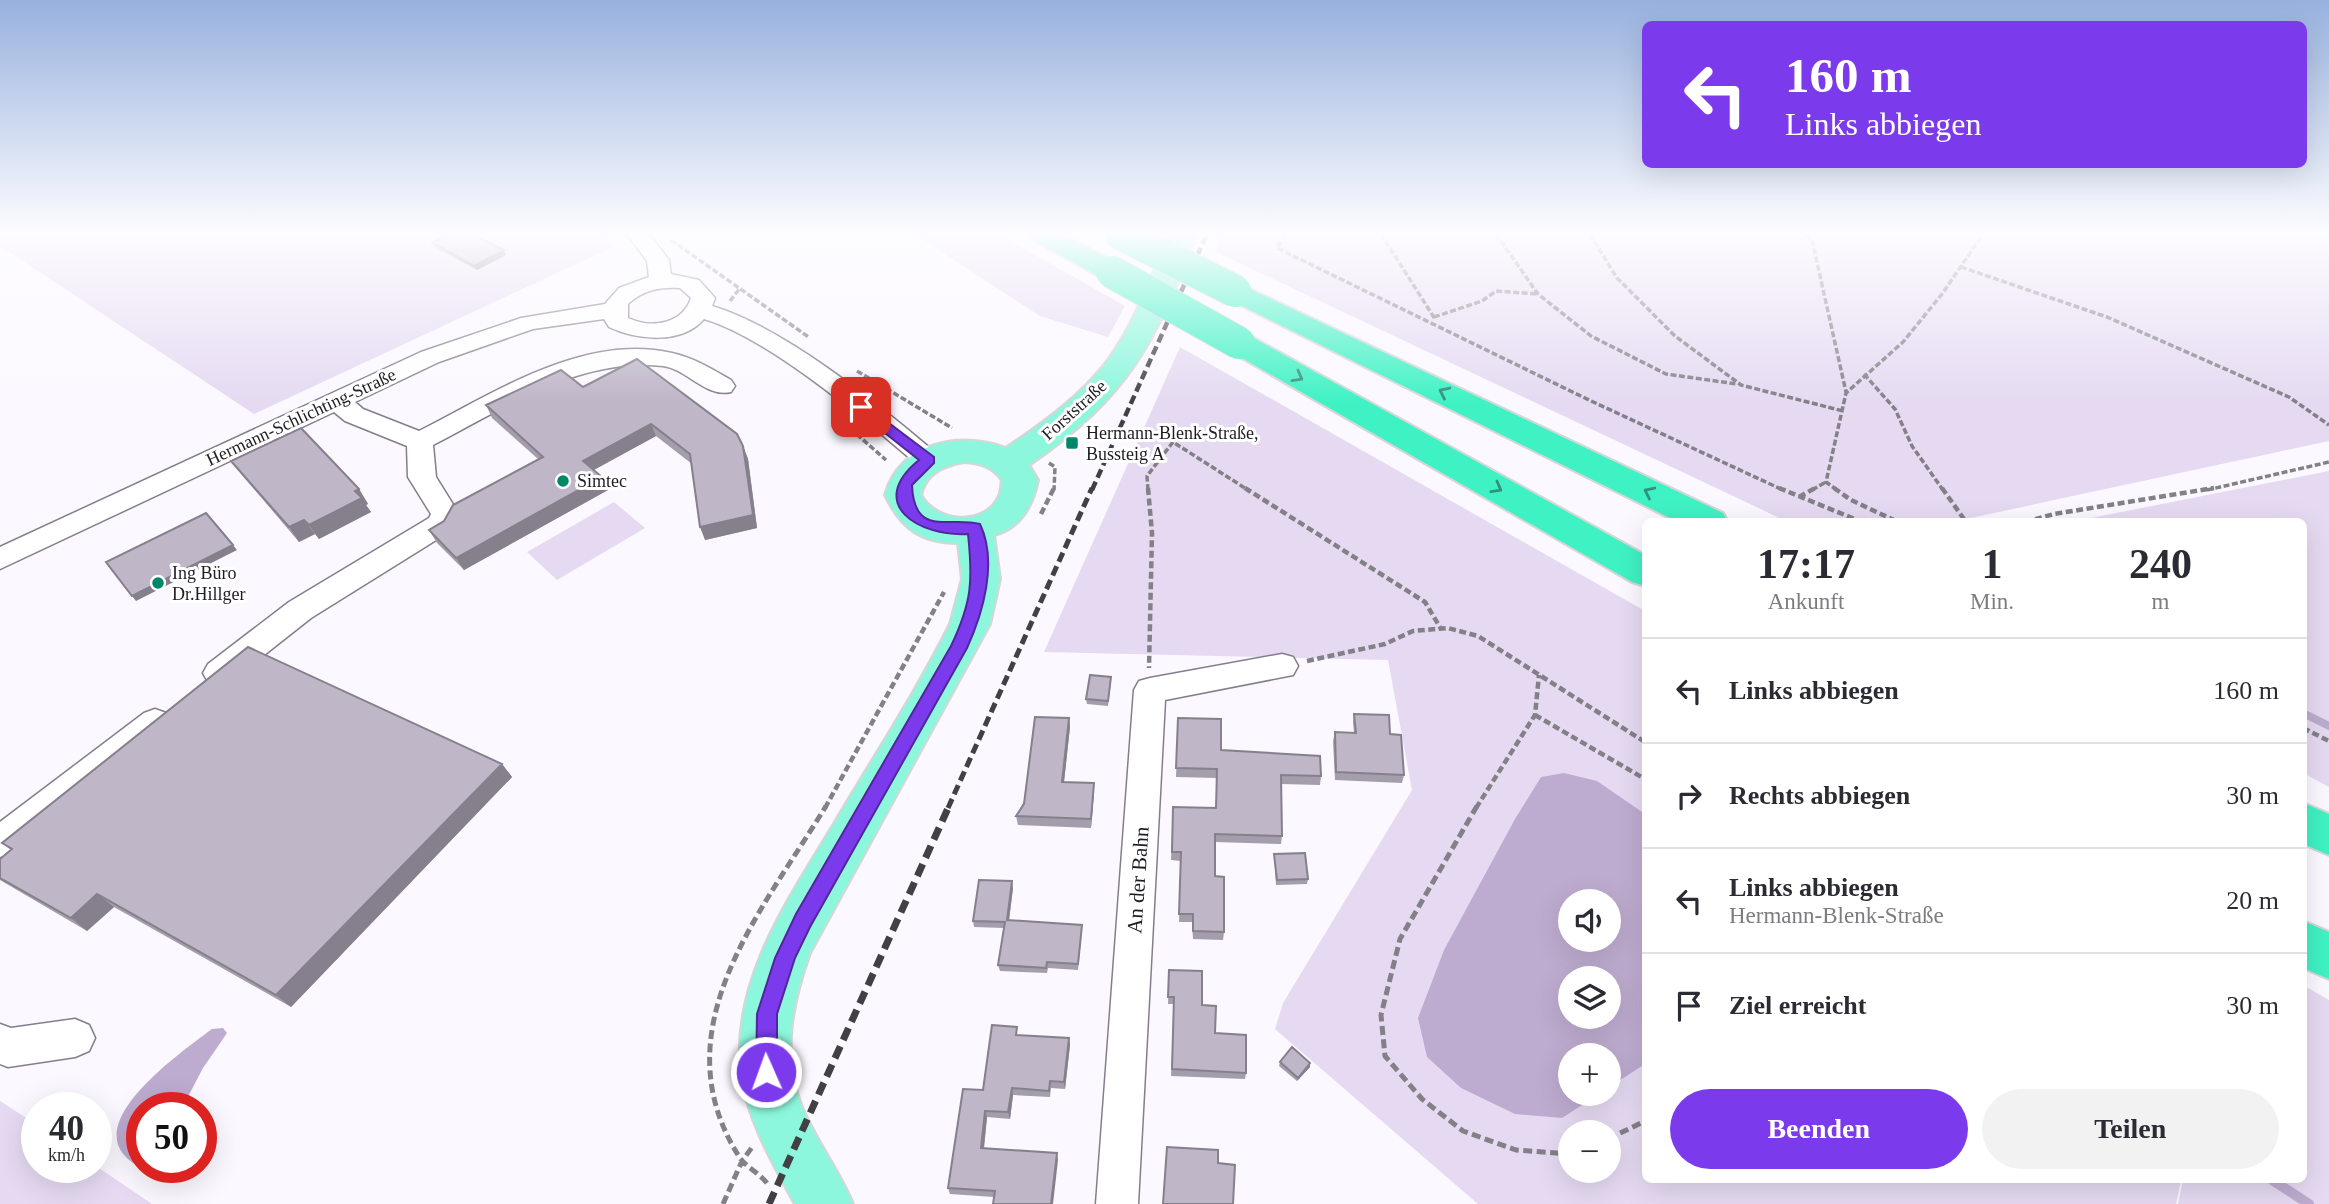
<!DOCTYPE html>
<html lang="de">
<meta charset="utf-8">
<style>
:root{--surface:#fff;--page:#f2f2f3;--text:#2b2b33;--muted:#7c7c81;--line:#e1e1e2;--accent:#7c3aed}
body{margin:0;font-family:Georgia,serif;background:var(--page);color:var(--text);height:100vh;display:flex;flex-direction:column;font-size:26px;white-space:nowrap}
*{box-sizing:border-box;margin:0}
p{font-size:23px;color:var(--muted)}
.icon{flex:none;width:38px;height:38px;fill:none;stroke:currentColor;stroke-width:2;stroke-linecap:round;stroke-linejoin:round}
.map{position:relative;flex:1;overflow:hidden}
.details{position:absolute;left:1642px;top:518px;width:665px;height:665px;display:flex;flex-direction:column;background:var(--surface);border-radius:10px;box-shadow:0 7px 28px #0002}
.details>*{flex:none}
.banner{position:absolute;left:1642px;top:21px;width:665px;height:147px;border-radius:10px;box-shadow:0 7px 28px #0002;background:#7c3aed;color:#fff;overflow:hidden}
.controls{position:absolute;left:1558px;top:889px;display:grid;gap:14px}
.controls a{display:grid;place-items:center;width:63px;height:63px;border-radius:50%;background:var(--surface);box-shadow:0 7px 28px #0002;font-size:35px}
.speed{position:absolute;left:21px;top:1092px;display:flex;gap:14px;font-size:35px;font-weight:700;text-align:center}
.speed>*{display:grid;place-content:center;width:91px;height:91px;border-radius:50%;background:var(--surface);box-shadow:0 7px 28px #0002;line-height:1}
.speed small{font-size:18px;font-weight:400}
.speed .limit{border:10px solid #d22;background:#fff;color:#111}
.pin{position:absolute;display:grid;place-items:center;width:60px;height:60px;color:#fff;margin:-30px;border-radius:14px;box-shadow:0 4px 10px #0006}
.me{position:absolute;width:77px;margin:-38px;rotate:358deg;stroke-linejoin:round;filter:drop-shadow(0 0 5px #0008)}
.turn{display:flex;align-items:center;gap:24px;height:147px;padding:0 28px;font-size:32px}
.turn .icon{width:91px;height:91px;stroke-width:2.5}
.turn b{display:block;font-size:49px;line-height:60px}
.eta{display:flex;justify-content:space-evenly;align-items:center;height:119px;text-align:center}
.eta b{font-size:42px;font-weight:600;line-height:49px}
.primary-button{display:flex;gap:14px;margin-top:auto;padding:14px 28px}
.primary-button a{flex:1;height:80px;border-radius:42px;background:var(--accent);color:#fff;font-size:28px;font-weight:600;line-height:80px;text-align:center}
.primary-button a+a{background:var(--page);color:var(--text)}
ul{padding:0;list-style:none}
li{display:flex;align-items:center;gap:21px;height:105px;padding:0 28px;border-top:2px solid var(--line)}
li div{flex:1}
li b{display:block;font-size:26px}
li em{font-style:normal}
.map>svg:first-child{display:block}
.green{fill:#e5daf2;fill-rule:evenodd}
.water{fill:#beacd0;fill-rule:evenodd}
.lines{fill:none;stroke-linecap:round;stroke-linejoin:round}
.stream-far1{stroke:#beacd0;stroke-width:8}
.stream{stroke:#beacd0;stroke-width:10}
.minor-casing{stroke:#857d8d;stroke-width:3}
.major-casing{stroke:#d7d6d7;stroke-width:4}
.highway-casing{stroke:#d7d6d7;stroke-width:4}
.path-far2{stroke:#838087;stroke-width:3.5;stroke-dasharray:6 2.5;stroke-linecap:butt}
.path-far1{stroke:#838087;stroke-width:4.5;stroke-dasharray:7 3.5;stroke-linecap:butt}
.path{stroke:#838087;stroke-width:5;stroke-dasharray:9 4.5;stroke-linecap:butt}
.minor{fill:#fff;fill-rule:evenodd}
.major{fill:#8cf7dc;fill-rule:evenodd}
.highway{fill:#3ff2c4;fill-rule:evenodd}
.rail-far2{stroke:#423f45;stroke-width:4.5;stroke-dasharray:9 4.5;stroke-linecap:butt}
.rail-far1{stroke:#423f45;stroke-width:5;stroke-dasharray:10 5;stroke-linecap:butt}
.rail{stroke:#423f45;stroke-width:7;stroke-dasharray:13 7;stroke-linecap:butt}
.highway-bridge-casing{stroke:#d7d6d7;stroke-width:34;stroke-linecap:butt}
.highway-bridge{stroke:#3ff2c4;stroke-width:32}
.wall{fill:#a49dac}
.shaded-wall{fill:#867f8c}
.building{fill:#bfb6c8;stroke:#867f8c;stroke-width:2}
.oneway{stroke:#31927b}
.route{fill:#7c3aed;stroke:#51269a;stroke-width:2}
.poi-dot{fill:#008669;stroke:#fff;stroke-width:2.5}
.labels{text-anchor:middle;stroke-width:6;stroke-linejoin:round;paint-order:stroke}
.street-label{font-size:18px;fill:#1f1c22;stroke:#fff}
.poi-label{font-size:18px;fill:#1f1c22;stroke:#fff;text-anchor:start}
.near-street-label{font-size:21px;fill:#1f1c22;stroke:#fff}
</style>
<div class="map">
<svg width="2329" height="1204" viewBox="0 0 2329 1204">
<rect width="100%" height="100%" fill="#fbf8ff"/>
<path class="green" d="M0,234H598L615,246L254,414L0,246Z
M914,234H998L1125,306L1108,337L1040,316Z
M1222,234H2329V441L1957,521H1786L1216,252Z
M1180,347L1645,611V1180H2181L2176,1204H1478L1275,1029L1283,1003L1412,790L1388,660L1044,652ZM1570,901H1608V940H1570ZM1570,978H1608V1017H1570ZM1570,1055H1608V1094H1570ZM1570,1132H1608V1171H1570Z
M2329,471V787L2303,773V522L2076,521Z
M614,502L645,528L557,580L527,552Z
M2303,985L2329,1000V1204H2178L2183,1180H2303Z
M0,1101L37,1125V1167L96,1166L152,1204H0Z"/>
<path class="water" d="M1564,773L1597,781L1645,814V1064L1608,1088V1055H1570V1094H1599L1562,1118L1515,1114L1461,1088L1427,1057L1418,1018L1444,950L1515,819L1541,777ZM1570,901H1608V940H1570ZM1570,978H1608V1017H1570Z
M223,1028L227,1033L203,1068L182,1108H142V1167H149L146,1170C63,1134 179,1054 212,1029Z"/>
<g class="lines">
<path class="stream-far1" d="M2303,713L2329,726"/>
<path class="stream" d="M2272,1180L2309,1204"/>
<g class="minor-casing">
<path id="minor" d="M627,234H649L669,260L671,274L699,280L715,298L712,306C785,328 878,404 937,454L941,460L937,466L928,469L919,466C866,421 769,338 704,319C682,345 636,340 609,327L604,319L533,329L439,362L355,402L363,409L419,431C494,393 584,333 672,353C694,358 712,369 731,380L735,386L731,392C706,398 687,369 663,366C579,357 505,408 433,445L436,477L459,514L449,532L311,618L230,682L219,685L208,682L203,673L208,664L289,602L429,518L431,514L408,477L407,446L345,421L334,412L0,569V547L421,352L521,318L605,304L619,288L649,277L647,261ZM680,288L691,298C683,324 651,329 628,318V304C643,290 660,287 680,288Z
M1282,654L1293,657L1298,666L1293,675L1165,700L1138,1204H1096L1134,690L1139,681L1150,678Z
M155,709L166,713L171,722L166,731L12,853L0,857V822L144,713Z
M75,1019L89,1025L95,1038L89,1051L75,1057L8,1067L0,1064V1024L11,1028Z"/>
</g>
<g class="major-casing">
<path id="major" d="M1169,234H1197C1154,345 1130,395 1029,465L1038,480C1033,505 1021,528 994,535L1000,579L990,624L810,953C792,1003 781,1056 802,1107C816,1141 839,1170 853,1204H795C773,1164 746,1118 741,1071C731,979 790,897 835,822C874,756 916,692 950,624L962,579L958,543C920,543 901,528 885,495C899,442 961,431 1006,448C1043,423 1081,396 1108,360C1135,323 1151,276 1169,234ZM964,462C981,463 992,467 1002,480C1001,485 1001,492 999,496C984,528 935,522 921,495C926,473 943,466 964,462Z"/>
</g>
<g class="highway-casing">
<path id="highway" d="M1029,234H1063L1122,266L1127,272L1122,278L1112,281L1102,278L1033,240Z
M1235,282L1723,513L1728,522H1678L1224,297L1220,291L1224,285Z
M1239,333L1250,336L1645,555V586L1632,582L1228,350L1223,343L1228,336Z
M2303,803L2329,814V855L2303,844Z
M2303,921L2329,932V979L2303,968Z"/>
</g>
<path class="path-far2" d="M1285,234L1277,248L1589,400L1783,490
M1381,234L1435,319
M1496,234L1538,294L1591,336L1666,374L1737,384
M1590,234L1617,278L1675,336L1741,385L1843,411
M1806,234L1812,240L1846,392
M671,240L810,338
M1961,267L2107,317L2289,397L2329,425
M730,301L740,288
M1434,317L1482,301L1496,291L1538,294
M857,371L952,428
M1864,374L1895,409L1912,446L1943,490
M844,423L886,460
M1049,463L1055,467L1054,490
M1148,490L1147,476L1173,442L1248,490
M1812,490L1826,482
M1837,490L1826,482L1846,393L1903,342L1942,294L1983,234
M2207,490L2329,462"/>
<path class="path-far1" d="M1148,488L1152,533L1149,668
M1245,488L1425,602L1441,629
M1779,488L1862,522
M1834,488L1851,500L1898,522
M1942,488L1966,522
M1799,497L1815,488
M1041,514L1054,488
M2025,522L2054,514L2214,488
M1307,661L1385,644L1413,631L1448,628L1478,636L1645,742
M1535,715L1645,779
M2303,728L2329,741
M825,808L944,592
M1476,808L1535,715L1539,675"/>
<path class="path" d="M1477,806L1400,939L1381,1015L1385,1056L1422,1099L1463,1131L1516,1150L1570,1154
M1608,1139L1645,1121
M767,1183C759,1173 746,1167 740,1158C658,1031 761,913 826,806
M723,1204L742,1161L753,1146"/>
<use href="#minor" class="minor"/>
<use href="#major" class="major"/>
<use href="#highway" class="highway"/>
<path class="rail-far2" d="M1092,490L1207,234"/>
<path class="rail-far1" d="M948,808L1092,488"/>
<path class="rail" d="M769,1204L949,806"/>
<g class="highway-bridge-casing">
<path id="highway-bridge" d="M1121,234L1235,291
M1112,272L1239,343"/>
</g>
<use href="#highway-bridge" class="highway-bridge"/>
</g>
<path class="wall" d="M432,242L506,255L477,270L434,247Z
M583,387L743,446L748,459L757,528L705,540L692,464L656,436L594,470L602,477L608,490L464,570L437,543L429,530L538,459L492,418L486,405Z
M231,461L359,489L368,504L366,505L371,512L319,539L315,534L299,542L242,475Z
M1111,681L1108,706L1087,704L1086,699Z
M1354,714L1390,734L1404,775L1402,783L1335,780L1333,741L1335,732L1354,733L1353,722Z
M1069,718L1070,727L1064,782L1094,792L1091,828L1018,825L1016,816Z
M1178,718L1221,750L1321,776L1320,785L1281,784L1282,836L1281,844L1215,842V876L1224,932L1223,940L1193,939L1192,922H1179L1181,861L1171,860L1173,807L1216,808V778L1176,777Z
M502,764L512,777L291,1007L114,907L87,931L0,880V859L11,850L2,843Z
M1274,854L1308,879L1307,884L1276,885Z
M1013,888L1009,921L1082,925V931L1078,970L1048,968L1047,973L1000,971L998,965L1004,928L974,927L973,921Z
M1169,970L1202,1005L1215,1033L1246,1073L1245,1079L1171,1076L1174,1004H1168Z
M1018,1035L1069,1038L1070,1045L1065,1089L1051,1088L1050,1097L1013,1095L1010,1119L987,1117L984,1149L1058,1160L994,1197L950,1194L948,1188L983,1090Z
M1280,1062L1310,1063V1067L1297,1081L1279,1066Z"/>
<path class="shaded-wall" d="M504,250L506,255L477,270L474,266Z
M651,424L656,436L588,473L583,461Z
M743,446L748,459L757,528L705,540L700,527Z
M602,477L608,490L464,570L456,558Z
M359,489L368,504L366,505L371,512L319,539L309,525Z
M304,520L315,534L299,542L289,527Z
M233,545L237,550L136,601L132,596Z
M1069,718L1070,727L1063,791L1062,782Z
M502,764L512,777L291,1007L276,995Z
M1094,783V792L1091,828V819Z
M1012,881L1013,888L1008,927L1007,920Z
M97,894L114,907L87,931L71,918Z
M1069,1038L1070,1045L1065,1089L1064,1082Z
M1310,1063V1067L1297,1081L1298,1078Z
M1012,1088L1013,1095L1010,1119L1008,1112Z
M985,1111L987,1117L983,1155L981,1148Z
M1057,1153L1058,1160L1053,1204H1051Z"/>
<path class="building" d="M448,234H472L504,250L474,266L432,242Z
M637,359L737,434L743,446L753,515L700,527L690,454L651,424L583,461L602,477L456,558L429,530L444,521L453,505L543,457L486,405L561,370L583,387Z
M301,428L359,489L355,491L362,498L309,525L304,520L289,527L231,461Z
M206,513L233,545L132,596L106,562Z
M248,647L502,764L276,995L97,894L71,918L0,878V859L12,849L2,843Z
M1090,675L1111,677L1108,701L1086,699Z
M1354,714L1389,715L1390,734L1401,735L1404,775L1336,772L1335,732L1356,733Z
M1035,717L1069,718L1062,782L1094,783L1091,819L1016,816L1024,804Z
M1178,718L1221,719V750L1320,756L1321,776L1281,775L1282,836L1215,834V876L1224,877V932L1193,931V914H1179L1181,852H1172L1173,807L1216,808L1217,769L1176,768Z
M1305,853L1308,879L1277,880L1274,854Z
M979,880L1012,881L1007,920L1082,925L1078,964L1047,962L1046,968L998,965L1005,922L973,921Z
M1169,970L1202,971V1005L1216,1006L1215,1033L1246,1035V1073L1172,1069L1174,997H1168Z
M992,1025L1017,1027L1016,1035L1069,1038L1064,1082L1050,1081L1049,1091L1012,1088L1008,1112L985,1111L981,1148L1057,1153L1051,1204H993L995,1191L948,1188L963,1089L983,1090Z
M1292,1047L1310,1063L1298,1078L1280,1062Z
M1167,1147L1218,1150V1163L1235,1165L1233,1204H1163Z"/>
<defs><path id="oneway-chevron" d="M-2-3.5L2.5 0L-2 3.5" fill="none" stroke-width="1.6" stroke-linecap="round" stroke-linejoin="round" transform="scale(1.75)"/></defs>
<g class="oneway">
<use href="#oneway-chevron" transform="translate(1298 377) rotate(29)"/>
<use href="#oneway-chevron" transform="translate(1444 392) rotate(-154)"/>
<use href="#oneway-chevron" transform="translate(1497 488) rotate(29)"/>
<use href="#oneway-chevron" transform="translate(1649 492) rotate(-154)"/>
</g>
<linearGradient id="sky" x2="0" y2="1"><stop stop-color="#97b1de"/><stop offset="0.58" stop-color="#fdfcff"/><stop offset="1" stop-color="#fdfcff" stop-opacity="0"/></linearGradient>
<rect width="2329" height="402" fill="url(#sky)"/>
<path class="route" d="M861,402L934,457V463L912,485C914,538 949,516 980,524C998,562 983,613 967,648L810,927L795,958L777,1014V1072L774,1079L766,1082L759,1079L756,1072L757,1014L775,958L796,914L951,646C972,602 973,581 968,534C919,537 865,504 919,460L856,410V404Z"/>
<g class="poi-dot">
<rect x="1065" y="436" width="14" height="14" rx="3.5"/>
<circle cx="563" cy="481" r="7"/>
<circle cx="158" cy="583" r="7"/>
</g>
<g class="labels">
<g class="street-label">
<text transform="translate(1074 410) rotate(-42)" y="6">Forststraße</text>
<text transform="translate(301 417) rotate(-25)" y="6">Hermann-Schlichting-Straße</text>
</g>
<g class="poi-label">
<text x="1086" y="439">Hermann-Blenk-Straße,<tspan x="1086" dy="21">Bussteig A</tspan></text>
<text x="577" y="487">Simtec</text>
<text x="172" y="579">Ing Büro<tspan x="172" dy="21">Dr.Hillger</tspan></text>
</g>
<g class="near-street-label">
<text transform="translate(1138 880) rotate(-86)" y="7">An der Bahn</text>
</g>
</g>
</svg>
<div class="controls">
<a><svg class="icon" aria-label="sound" viewBox="0 0 24 24"><path d="M4 9h4l5-4v14l-5-4H4zM17 9q2 3 0 6"/></svg></a>
<a><svg class="icon" aria-label="layers" viewBox="0 0 24 24"><path d="M12 4l9 5-9 5-9-5zM3 14l9 5 9-5"/></svg></a>
<a>+</a>
<a>−</a>
</div>
<div class="speed"><div>40<small>km/h</small></div><div class="limit">50</div></div>
<div class="pin" style="left:861px;top:407px;background:#d93025"><svg class="icon" aria-label="arrive" viewBox="0 0 24 24"><path d="M6 21V4h12l-3 4 3 4H6"/></svg></div>
<svg class="me" style="left:766px;top:1072px" viewBox="-20 -20 40 40"><circle r="17" fill="#7c3aed" stroke="#fff" stroke-width="3"/><path d="M0-11L8 9 0 5-8 9z" fill="#fff"/></svg>
<div class="banner">
<div class="turn"><svg class="icon" aria-label="left" viewBox="0 0 24 24"><path d="M17 20v-9H6M10 6l-5 5 5 5"/></svg><div><b>160 m</b>Links abbiegen</div></div>
</div>
<section class="details">
<div class="eta">
<div><b>17:17</b><p>Ankunft</p></div>
<div><b>1</b><p>Min.</p></div>
<div><b>240</b><p>m</p></div>
</div>
<ul>
<li><svg class="icon" aria-label="left" viewBox="0 0 24 24"><path d="M17 20v-9H6M10 6l-5 5 5 5"/></svg><div><b>Links abbiegen</b></div><em>160 m</em></li>
<li><svg class="icon" aria-label="right" viewBox="0 0 24 24"><path d="M7 20v-9h11M14 6l5 5-5 5"/></svg><div><b>Rechts abbiegen</b></div><em>30 m</em></li>
<li><svg class="icon" aria-label="left" viewBox="0 0 24 24"><path d="M17 20v-9H6M10 6l-5 5 5 5"/></svg><div><b>Links abbiegen</b><p>Hermann-Blenk-Straße</p></div><em>20 m</em></li>
<li><svg class="icon" aria-label="arrive" viewBox="0 0 24 24"><path d="M6 21V4h12l-3 4 3 4H6"/></svg><div><b>Ziel erreicht</b></div><em>30 m</em></li>
</ul>
<div class="primary-button"><a>Beenden</a><a>Teilen</a></div>
</section>
</div>
